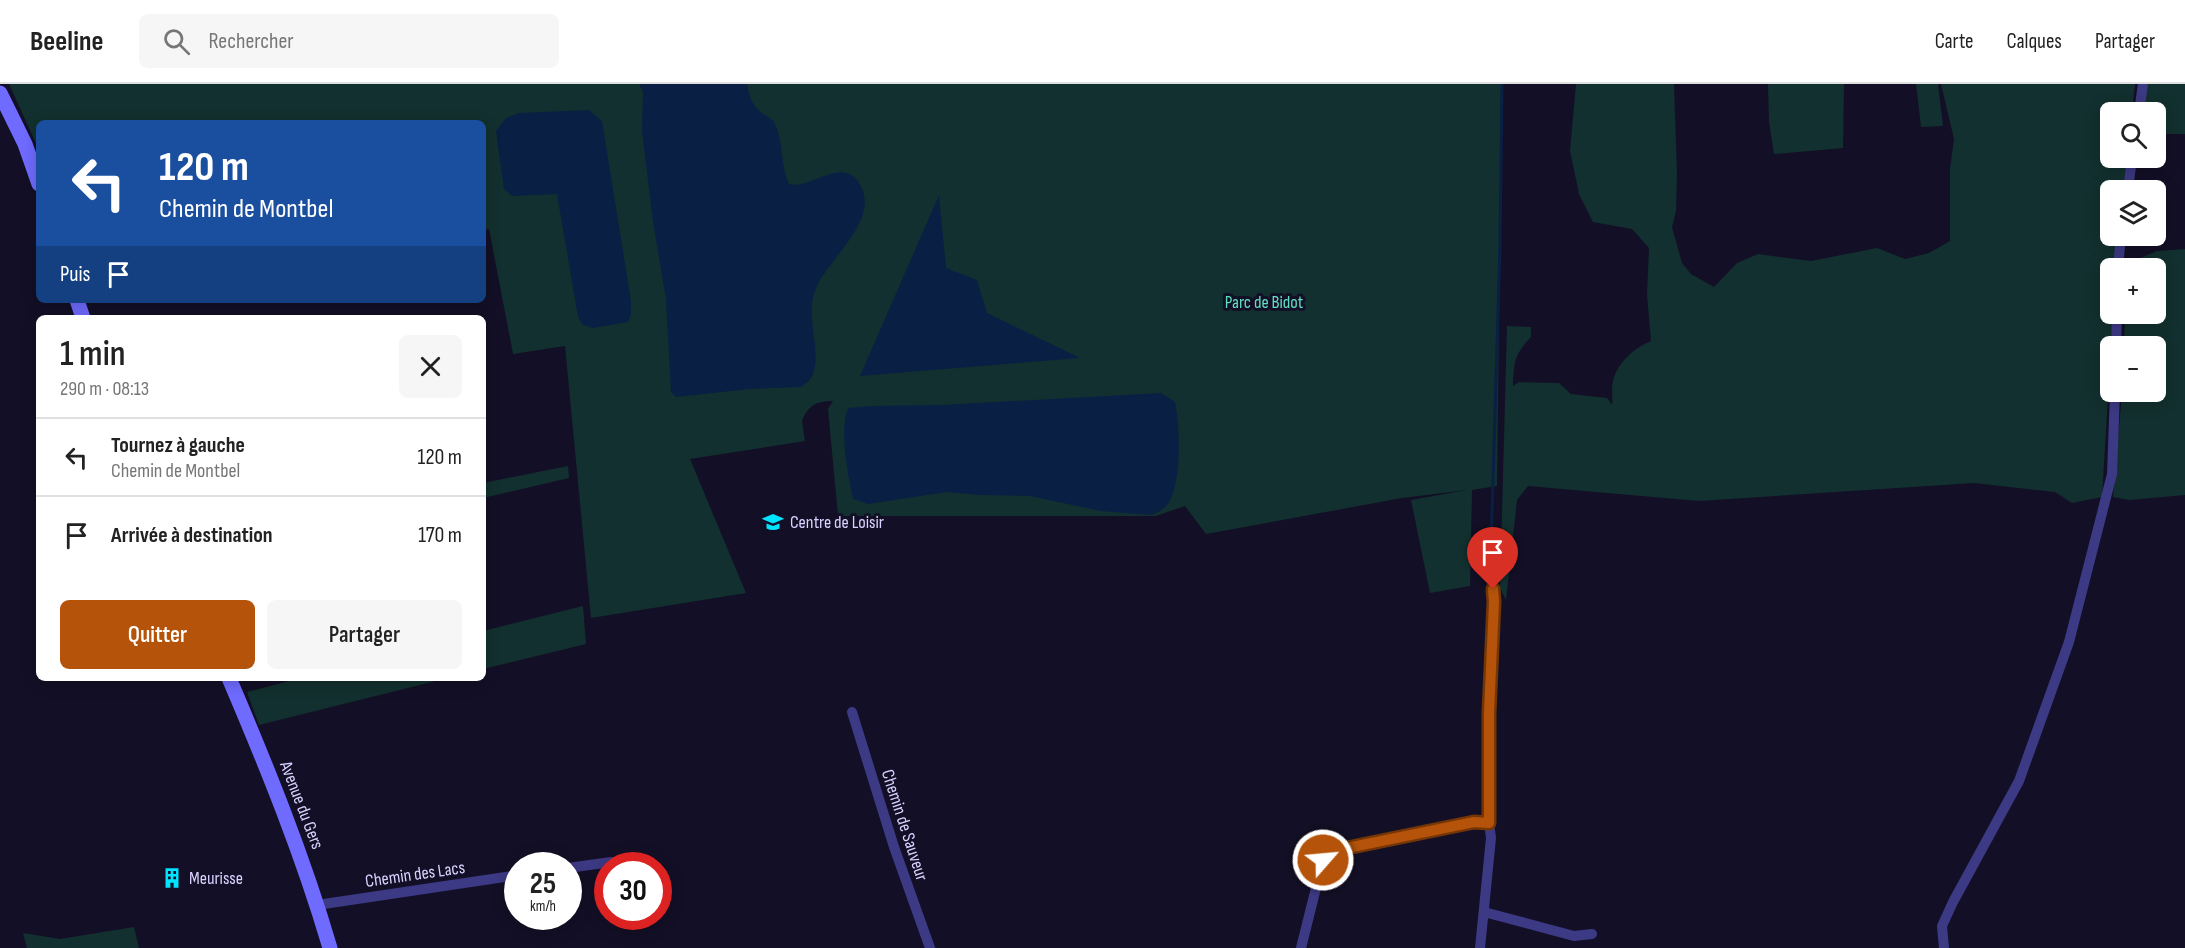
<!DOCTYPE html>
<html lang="fr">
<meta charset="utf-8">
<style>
:root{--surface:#fff;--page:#f6f6f6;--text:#222;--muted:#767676;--line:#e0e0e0;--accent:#b45309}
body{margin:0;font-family:"Sofia Sans Condensed",sans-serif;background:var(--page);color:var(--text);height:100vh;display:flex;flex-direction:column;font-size:22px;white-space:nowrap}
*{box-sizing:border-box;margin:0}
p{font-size:20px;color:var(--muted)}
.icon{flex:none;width:33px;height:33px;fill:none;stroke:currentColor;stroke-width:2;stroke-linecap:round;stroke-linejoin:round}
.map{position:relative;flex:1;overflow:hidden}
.sheet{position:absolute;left:36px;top:231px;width:450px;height:366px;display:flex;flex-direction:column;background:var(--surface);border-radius:9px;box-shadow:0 3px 15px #0003}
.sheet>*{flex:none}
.guide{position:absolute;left:36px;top:36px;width:450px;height:183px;border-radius:9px;box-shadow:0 3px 15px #0003;background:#1a4fa0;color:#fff;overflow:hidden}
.fabs{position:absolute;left:2100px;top:18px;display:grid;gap:12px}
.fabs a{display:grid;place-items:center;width:66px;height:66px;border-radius:9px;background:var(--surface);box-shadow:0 3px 15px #0003;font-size:30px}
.speed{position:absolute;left:504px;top:768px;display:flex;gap:12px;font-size:30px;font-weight:700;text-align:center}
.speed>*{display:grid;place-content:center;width:78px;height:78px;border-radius:50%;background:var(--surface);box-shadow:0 3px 15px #0003;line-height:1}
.speed small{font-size:15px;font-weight:400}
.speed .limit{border:9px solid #d22;background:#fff;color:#111}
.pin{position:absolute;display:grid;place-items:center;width:51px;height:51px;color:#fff;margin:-62px -26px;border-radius:50% 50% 50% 0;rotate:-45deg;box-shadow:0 0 6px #0007}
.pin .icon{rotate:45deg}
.me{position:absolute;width:66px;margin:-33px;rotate:63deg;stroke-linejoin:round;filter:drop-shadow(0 0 4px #0008)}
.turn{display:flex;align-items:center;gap:21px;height:126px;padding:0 24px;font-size:27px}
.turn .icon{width:78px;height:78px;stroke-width:2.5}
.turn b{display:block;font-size:42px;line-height:51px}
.then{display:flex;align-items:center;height:57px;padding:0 24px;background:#0003;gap:12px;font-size:22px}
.round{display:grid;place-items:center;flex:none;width:63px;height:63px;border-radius:9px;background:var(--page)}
.summary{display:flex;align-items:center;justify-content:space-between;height:102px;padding:0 24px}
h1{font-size:36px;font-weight:600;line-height:45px}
.cta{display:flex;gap:12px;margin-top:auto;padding:12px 24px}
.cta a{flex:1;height:69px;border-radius:9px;background:var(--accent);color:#fff;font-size:24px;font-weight:600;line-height:69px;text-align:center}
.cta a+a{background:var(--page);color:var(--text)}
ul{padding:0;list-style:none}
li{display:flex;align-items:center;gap:18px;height:78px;padding:0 24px;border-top:2px solid var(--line)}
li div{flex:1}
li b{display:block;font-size:22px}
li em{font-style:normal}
header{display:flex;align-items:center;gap:36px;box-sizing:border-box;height:84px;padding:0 30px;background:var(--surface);border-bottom:2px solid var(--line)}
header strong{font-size:28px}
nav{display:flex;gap:33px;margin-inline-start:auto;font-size:21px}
.search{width:420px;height:54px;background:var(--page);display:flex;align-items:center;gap:15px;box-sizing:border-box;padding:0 21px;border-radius:9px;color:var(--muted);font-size:22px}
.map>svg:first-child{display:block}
.green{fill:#12302f}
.water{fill:#0a1f44}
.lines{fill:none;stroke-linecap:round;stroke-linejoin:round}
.stream{stroke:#0a1f44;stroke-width:3}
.minor{stroke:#3d3a85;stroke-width:10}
.secondary{stroke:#6f6bff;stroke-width:15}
.route-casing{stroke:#753606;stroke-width:15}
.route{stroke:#b45309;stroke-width:10}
.labels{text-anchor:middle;stroke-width:6;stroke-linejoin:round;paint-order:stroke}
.park-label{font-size:18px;fill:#5fe0c0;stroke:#130f26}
.poi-label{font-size:18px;fill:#d9d4ff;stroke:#130f26;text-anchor:start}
.street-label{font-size:18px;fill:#d9d4ff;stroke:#130f26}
</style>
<header>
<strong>Beeline</strong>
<div class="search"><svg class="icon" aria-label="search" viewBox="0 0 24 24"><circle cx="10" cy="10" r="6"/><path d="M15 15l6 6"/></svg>Rechercher</div>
<nav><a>Carte</a><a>Calques</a><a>Partager</a></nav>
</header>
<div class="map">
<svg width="2185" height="864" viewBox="0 0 2185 864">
<rect width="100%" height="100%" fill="#130f26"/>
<path class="green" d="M9,0H1502L1497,402L1472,406L1470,502L1430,509L1411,416L1467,406L1402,414L1206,450L1185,422L1156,432H838L828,325L833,317C817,317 808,321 802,337L805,357L690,375L746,509L591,534L565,262L513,270L489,145L483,146V39H39V66Z
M1576,0H1674L1677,90L1676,127L1672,143L1682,179L1691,190L1714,203L1737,179L1758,170L1811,177L1877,164L1905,175L1929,169L1950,157V85L1954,55L1941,0H2135L2132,28H2110V74H2127L2124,106H2110V152H2120L2117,184H2110V230H2113L2102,413L2072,419L2055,408L1974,399L1699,417L1528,402L1517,416L1506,516L1500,504L1507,242L1531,243V253C1514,271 1514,278 1513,302L1519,298L1559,299L1571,310L1607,314L1612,321C1613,314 1611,305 1613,297C1617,279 1634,264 1651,257L1647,211L1649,164L1632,145L1593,138L1579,110L1570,67Z
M1768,0H1844L1843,64L1774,70L1769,38Z
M1916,0H1938L1943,42L1921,43Z
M2148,0H2185V50H2156V28H2142Z
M2185,165V411L2129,416L2113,413L2122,308H2156V262H2124L2125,230H2156V184H2128V179L2157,167Z
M568,382L569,394L483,414V399Z
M583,522L586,560L483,585V547Z
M301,594H448L259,641L247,608Z
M134,843L139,864H27L23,849L60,855Z"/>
<path class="water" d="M639,0H747C749,13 753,24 765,31C769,34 773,35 775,40C784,59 780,81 789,100C809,106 840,74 857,96C885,133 829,173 816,204C804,232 822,265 813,290C811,296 805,300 801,303L750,305L676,313L671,308L666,215L653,138L642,47L643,7Z
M589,26L602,37L631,217V230L628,238L593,244L583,241L578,233L557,110L512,112L504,105L496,47L506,34L519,29Z
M939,111L946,184L977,196L987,229L1080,274L860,292Z
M1161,309L1175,318C1180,341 1182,397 1169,418C1165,425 1158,429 1150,431L1101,427L1030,412L981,411L947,408L868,420L853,415C848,391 839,347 848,324L870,322L942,321Z"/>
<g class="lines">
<path class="stream" d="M1490,495L1500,163L1502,0"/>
<path class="minor" d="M2139,28L2143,0
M2128,106L2132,74
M2118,184L2121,152
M2116,262L2117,230
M852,628L894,763L930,864
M568,784L611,778
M317,821L518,791
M1484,828L1574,852L1592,850
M1301,864L1323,776L1332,768L1474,738L1489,739
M1480,864L1491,754L1488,730L1489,629L1494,517L1493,505
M1944,864L1942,842L1953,818L2019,697L2069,558L2112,390L2115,308"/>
<path class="secondary" d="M0,9L25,60L39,100
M77,216L83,234
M229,594C267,683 303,772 330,864"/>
</g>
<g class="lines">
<g class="route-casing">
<path id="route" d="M1323,776L1332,768L1347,764L1474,738L1489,739V629L1494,518L1493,505"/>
</g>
<use href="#route" class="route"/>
</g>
<defs>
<g id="school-bare" transform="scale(1.62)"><path d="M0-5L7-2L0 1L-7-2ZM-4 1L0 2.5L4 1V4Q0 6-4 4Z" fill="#00e5ff" stroke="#130f26" stroke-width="2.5" paint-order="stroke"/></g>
<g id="building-bare" transform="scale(1.62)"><path d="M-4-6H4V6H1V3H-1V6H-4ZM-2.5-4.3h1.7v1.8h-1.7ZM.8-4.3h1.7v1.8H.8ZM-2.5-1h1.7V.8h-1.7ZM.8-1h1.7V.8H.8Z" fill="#00e5ff" stroke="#130f26" stroke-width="2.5" paint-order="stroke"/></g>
</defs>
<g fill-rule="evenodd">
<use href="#school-bare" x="773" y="438"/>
<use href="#building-bare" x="172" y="794"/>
</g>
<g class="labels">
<g class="park-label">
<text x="1264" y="224">Parc de Bidot</text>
</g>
<g class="poi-label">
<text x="790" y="444">Centre de Loisir</text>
<text x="189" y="800">Meurisse</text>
</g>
<g class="street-label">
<text transform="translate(302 721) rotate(69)" y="6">Avenue du Gers</text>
<text transform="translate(905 741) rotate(72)" y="6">Chemin de Sauveur</text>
<text transform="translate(415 790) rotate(-8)" y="6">Chemin des Lacs</text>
</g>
</g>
</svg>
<div class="fabs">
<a><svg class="icon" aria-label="search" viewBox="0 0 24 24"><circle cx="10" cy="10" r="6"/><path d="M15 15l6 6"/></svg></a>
<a><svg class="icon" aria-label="layers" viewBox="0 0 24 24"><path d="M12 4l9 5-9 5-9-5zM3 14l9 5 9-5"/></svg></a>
<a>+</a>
<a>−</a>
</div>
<div class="speed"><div>25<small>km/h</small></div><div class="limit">30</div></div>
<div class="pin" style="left:1493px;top:505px;background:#d93025"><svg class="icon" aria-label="arrive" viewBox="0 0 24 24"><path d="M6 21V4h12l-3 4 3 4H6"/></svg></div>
<svg class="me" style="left:1323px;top:776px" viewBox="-20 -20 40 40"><circle r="17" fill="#b45309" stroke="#fff" stroke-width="3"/><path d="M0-11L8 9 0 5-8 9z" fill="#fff"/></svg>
<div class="guide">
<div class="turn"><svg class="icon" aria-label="left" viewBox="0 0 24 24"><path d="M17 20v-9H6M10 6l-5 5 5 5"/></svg><div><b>120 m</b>Chemin de Montbel</div></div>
<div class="then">Puis<svg class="icon" aria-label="arrive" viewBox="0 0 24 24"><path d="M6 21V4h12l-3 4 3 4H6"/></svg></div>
</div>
<section class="sheet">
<div class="summary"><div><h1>1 min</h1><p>290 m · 08:13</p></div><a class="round"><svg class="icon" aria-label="close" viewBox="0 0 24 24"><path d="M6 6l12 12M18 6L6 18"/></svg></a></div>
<ul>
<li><svg class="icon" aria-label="left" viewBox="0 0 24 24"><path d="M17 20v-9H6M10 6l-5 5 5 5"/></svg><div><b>Tournez à gauche</b><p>Chemin de Montbel</p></div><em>120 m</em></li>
<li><svg class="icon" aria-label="arrive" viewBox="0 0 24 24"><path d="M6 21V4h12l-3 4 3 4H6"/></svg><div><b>Arrivée à destination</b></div><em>170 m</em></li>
</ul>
<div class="cta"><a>Quitter</a><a>Partager</a></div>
</section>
</div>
